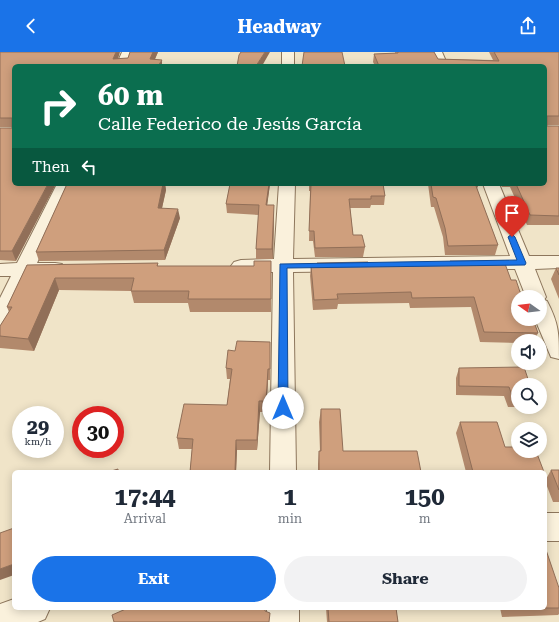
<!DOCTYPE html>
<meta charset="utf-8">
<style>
:root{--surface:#fff;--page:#f2f2f3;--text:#1f2937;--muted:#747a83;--accent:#1a73e8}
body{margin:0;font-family:"Roboto Serif",serif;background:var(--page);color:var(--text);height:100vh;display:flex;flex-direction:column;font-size:15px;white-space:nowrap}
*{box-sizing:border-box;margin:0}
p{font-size:13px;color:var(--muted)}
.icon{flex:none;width:22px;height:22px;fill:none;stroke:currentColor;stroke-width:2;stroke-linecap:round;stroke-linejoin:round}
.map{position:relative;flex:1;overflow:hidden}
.details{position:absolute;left:12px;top:418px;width:535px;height:140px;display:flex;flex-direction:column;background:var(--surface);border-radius:6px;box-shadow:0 2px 10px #0003}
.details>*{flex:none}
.hud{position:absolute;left:12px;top:12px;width:535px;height:122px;border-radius:6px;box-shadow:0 2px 10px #0003;background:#0b6e4f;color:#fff;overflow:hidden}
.needle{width:26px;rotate:284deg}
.controls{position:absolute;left:511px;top:238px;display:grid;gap:8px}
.controls a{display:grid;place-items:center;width:36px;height:36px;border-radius:50%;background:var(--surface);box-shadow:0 2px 10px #0003;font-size:20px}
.speed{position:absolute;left:12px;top:354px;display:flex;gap:8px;font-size:20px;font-weight:700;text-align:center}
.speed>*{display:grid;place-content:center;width:52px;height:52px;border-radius:50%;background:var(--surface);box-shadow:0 2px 10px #0003;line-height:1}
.speed small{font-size:10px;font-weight:400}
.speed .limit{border:6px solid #d22;background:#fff;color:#111}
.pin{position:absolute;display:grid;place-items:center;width:34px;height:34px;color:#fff;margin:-41px -17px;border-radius:50% 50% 50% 0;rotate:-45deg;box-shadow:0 0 4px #0007}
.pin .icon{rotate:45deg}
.me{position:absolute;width:44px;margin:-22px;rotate:0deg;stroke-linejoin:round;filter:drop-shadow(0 0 3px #0008)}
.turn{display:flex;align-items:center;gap:14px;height:84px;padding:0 20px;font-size:18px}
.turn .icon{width:52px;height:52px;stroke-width:2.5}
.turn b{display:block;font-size:28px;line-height:34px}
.then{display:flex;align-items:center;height:38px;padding:0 20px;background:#0003;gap:8px;font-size:15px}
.eta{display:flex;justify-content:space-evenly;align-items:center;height:68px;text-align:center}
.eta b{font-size:24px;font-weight:700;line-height:28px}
.action{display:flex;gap:8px;margin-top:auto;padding:8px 20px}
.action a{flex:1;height:46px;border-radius:24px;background:var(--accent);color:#fff;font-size:16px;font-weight:700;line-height:46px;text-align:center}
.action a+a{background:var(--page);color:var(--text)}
header{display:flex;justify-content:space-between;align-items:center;height:52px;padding:0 20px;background:var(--accent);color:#fff;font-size:18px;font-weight:700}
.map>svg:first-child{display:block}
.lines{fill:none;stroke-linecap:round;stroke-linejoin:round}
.minor-casing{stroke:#8d765c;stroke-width:2}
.minor{fill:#faf1dc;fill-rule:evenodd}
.wall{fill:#b2896c}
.shaded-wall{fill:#916f58}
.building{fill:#cf9f7d;stroke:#916f58}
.route{fill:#1a73e8;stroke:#114b97}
</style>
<header><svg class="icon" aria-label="back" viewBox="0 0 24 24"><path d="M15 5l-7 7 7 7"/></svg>Headway<svg class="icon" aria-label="share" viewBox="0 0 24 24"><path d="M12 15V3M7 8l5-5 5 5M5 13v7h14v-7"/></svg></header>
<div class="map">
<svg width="559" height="570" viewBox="0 0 559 570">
<rect width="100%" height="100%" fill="#f0e4c8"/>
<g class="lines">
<g class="minor-casing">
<path id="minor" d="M122,0H134L128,14H116Z
M282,0H294V14H282Z
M430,0H442L448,14H436Z
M57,132H73L37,211H55L62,212L65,217L62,222L55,223L31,224L8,273L0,276V246L11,224H0V212L17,211Z
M279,132H295L293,207L510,204L483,132H499L529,204H559V216L535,217L546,245L544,248L547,249C559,272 559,282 559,307L551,305L535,267H540V245H526L515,217L293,220L296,420H270L273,220H241L234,218L231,214L234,210L241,208L274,207Z
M545,461H559V489H545Z
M14,547V556H50L45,567L38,570H0V552Z
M267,556H299V570H267Z"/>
</g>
<use href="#minor" class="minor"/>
</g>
<path class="wall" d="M0,0L118,7L128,6L130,0H158L155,7L14,14L16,209L0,208V76H12V75H0Z
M395,0H434L438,7L493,8L489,0H559V73H547V74H559V173H527L510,135H502L500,132H545V14H375L373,10L374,2L395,1Z
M67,132H165L166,138L162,156L180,166L165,208L39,209L36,200Z
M230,132H270L267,153L274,163L273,207H256V197L259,163L227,161L226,152Z
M309,132H383L385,144L384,153H371L370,156H350L353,183L365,195L363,205H315L313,189H309L310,139H309Z
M428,132H483L482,134H478L477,137L498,193L495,203H445L443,185L434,155H431Z
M271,209V260H190L188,251H134L131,239L59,238L34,299L0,296V274L9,260L7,255L27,213L158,211V214H254Z
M450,209L511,228L520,240L538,281L534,289H518V291L480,290L471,255L410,256L409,251L338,252L337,257L313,258L310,224L311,214H317V211L368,213L449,212Z
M556,216H559V247L551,227Z
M270,301V328H268L266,360H260L257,398H237L236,420H190L192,397H179L177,386L227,353L230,327H227L226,316Z
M459,316L518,333V355H519H508L504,344L456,343V326Z
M321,357L343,399L421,420H318V412L319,399H320L319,370Z
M460,370L505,395L544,420H466L456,381Z
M551,418H559V450H553L545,429Z
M559,536V562L558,563L502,565L500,556H545Z
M326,556H396L398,570H327Z"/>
<path class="shaded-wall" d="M116,0H120L116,14L113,7Z
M153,0H158L152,14L150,7Z
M265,0H270L262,14H256Z
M162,8V14H158Z
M48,132H56L16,209L12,199Z
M163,132H165L166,138L160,165L158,156Z
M269,132H270L266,162V153Z
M274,153V163L273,207L272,197Z
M178,157L180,166L165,208L164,198Z
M55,226L59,238L34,299L28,287Z
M268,317V328L266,360V349Z
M259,349L260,360L257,398V388Z
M236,388L237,398L236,420H235Z
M14,512V523L0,528V517Z"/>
<path class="building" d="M0,0H116L113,7L128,6L130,0H153L150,7L162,8L158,14H14V132H48L12,199H0V76H12V66H0Z
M241,0H265L256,14H237L239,3Z
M304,0H342L345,14H302Z
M398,0H434L438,7L499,9L494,0H559V64H547V74H559V164L530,163L516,132H545V14H379L374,2L398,1Z
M67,132H163L158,156L178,157L164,198L36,200Z
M230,132H269L266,153H274L272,197H256L259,153L226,152Z
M311,132H383L385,144H371V147H349L353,183H362L365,195L315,196L314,179H309Z
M431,132H477L478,134H476L498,193L448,194L445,176L436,146L433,145Z
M254,209H271V247H188L189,239H131L134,226H55L28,287L0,284V274L12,255H7L27,213L158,211L157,214H254Z
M450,209H504L511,228H516L520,240L523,241L524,245H518V267H533L538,281L484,280L474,245L412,246L411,240L337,242L338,247L314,248L311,214H317V211L368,210V213L450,212Z
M556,216H559V223Z
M237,289L270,290V317H268L266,349H259L257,388H236L235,420H190L193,387L177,386L184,352L227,353L232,317L226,316L228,298L235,299Z
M524,315L530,333H518V346H513L509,335L459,334V316Z
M321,357H340L343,399H417L421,420H319V399H321Z
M460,370H497L505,395H518V399H536L544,420H473Z
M118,417V420H108Z
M551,418H559V438Z
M14,476V512L0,517V481Z
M545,495L559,536V556H545Z
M128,556H265V559L270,561L269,570H114L112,563Z
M328,556H396L398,570H329Z
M508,556H542L508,557Z"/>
<path class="route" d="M512,182L515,185L526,211L525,213L287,216L288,356L287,359L283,361L280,359L278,356L280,212L517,208L508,185Z"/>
</svg>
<div class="controls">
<a><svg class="needle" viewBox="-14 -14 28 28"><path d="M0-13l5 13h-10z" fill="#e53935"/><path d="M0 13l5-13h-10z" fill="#747a83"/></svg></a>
<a><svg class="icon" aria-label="sound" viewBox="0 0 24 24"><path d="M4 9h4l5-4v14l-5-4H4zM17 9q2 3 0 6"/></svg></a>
<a><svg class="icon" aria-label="search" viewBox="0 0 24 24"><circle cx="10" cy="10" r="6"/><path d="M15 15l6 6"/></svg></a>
<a><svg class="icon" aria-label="layers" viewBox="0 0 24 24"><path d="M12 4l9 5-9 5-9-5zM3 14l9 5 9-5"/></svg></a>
</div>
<div class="speed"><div>29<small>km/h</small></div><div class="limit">30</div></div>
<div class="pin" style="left:512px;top:185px;background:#d93025"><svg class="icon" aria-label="arrive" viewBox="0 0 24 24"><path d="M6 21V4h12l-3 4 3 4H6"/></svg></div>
<svg class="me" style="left:283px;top:356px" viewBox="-20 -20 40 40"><circle r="19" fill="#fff"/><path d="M0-13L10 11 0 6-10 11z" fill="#1a73e8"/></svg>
<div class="hud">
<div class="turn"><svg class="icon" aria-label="right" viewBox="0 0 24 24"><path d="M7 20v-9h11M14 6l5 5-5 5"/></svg><div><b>60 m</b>Calle Federico de Jesús García</div></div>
<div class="then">Then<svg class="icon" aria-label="left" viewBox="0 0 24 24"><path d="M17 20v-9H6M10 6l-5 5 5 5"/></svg></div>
</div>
<section class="details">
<div class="eta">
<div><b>17:44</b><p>Arrival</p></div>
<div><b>1</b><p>min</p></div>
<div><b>150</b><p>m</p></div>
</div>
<div class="action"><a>Exit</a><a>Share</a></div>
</section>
</div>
